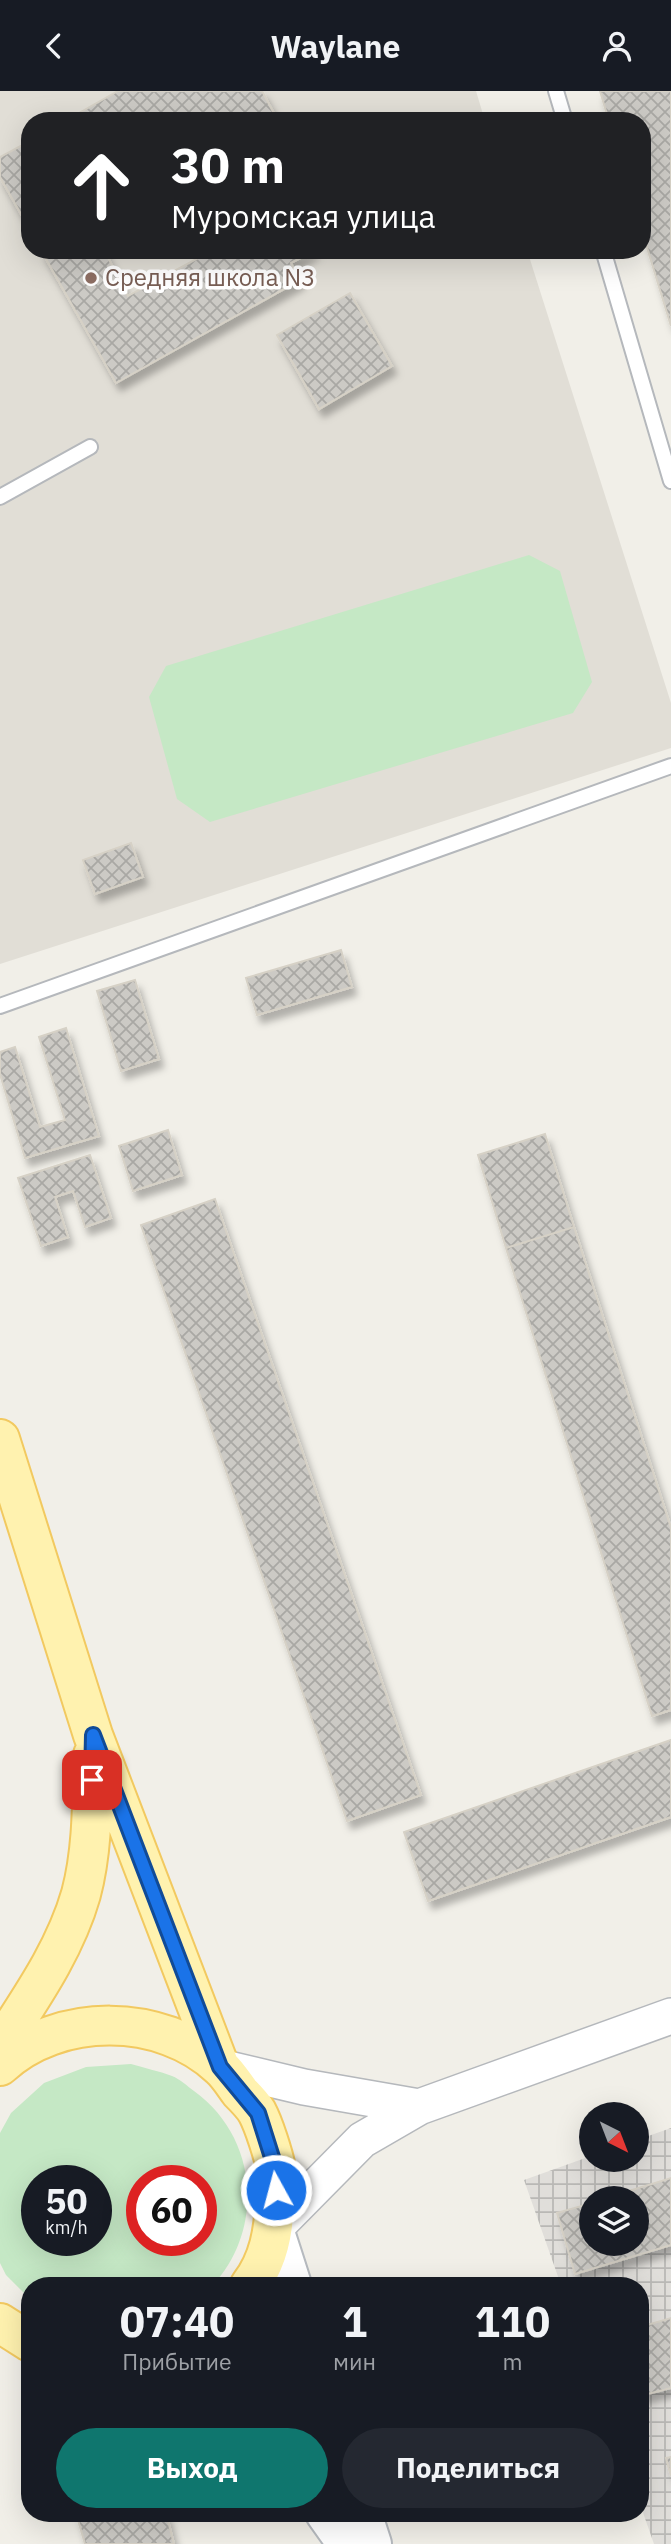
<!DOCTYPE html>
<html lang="ru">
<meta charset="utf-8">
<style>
:root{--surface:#171b24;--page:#242831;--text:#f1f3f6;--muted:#9ea1a6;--accent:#0f766e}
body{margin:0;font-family:"IBM Plex Sans",sans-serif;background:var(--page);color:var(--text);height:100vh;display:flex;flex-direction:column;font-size:26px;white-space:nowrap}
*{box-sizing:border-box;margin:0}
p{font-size:23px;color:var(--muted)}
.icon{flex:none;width:38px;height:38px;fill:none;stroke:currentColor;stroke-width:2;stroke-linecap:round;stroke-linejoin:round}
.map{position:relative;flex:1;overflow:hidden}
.details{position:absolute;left:21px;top:2186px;width:628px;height:245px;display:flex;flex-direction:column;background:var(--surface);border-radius:28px;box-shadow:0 7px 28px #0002}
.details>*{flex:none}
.top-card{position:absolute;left:21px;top:21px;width:630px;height:147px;border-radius:28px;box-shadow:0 7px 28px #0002;background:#202124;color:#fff;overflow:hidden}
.needle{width:46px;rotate:138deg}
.buttons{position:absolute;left:579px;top:2011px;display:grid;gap:14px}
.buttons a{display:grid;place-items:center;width:70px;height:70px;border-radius:50%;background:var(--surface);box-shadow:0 7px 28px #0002;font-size:35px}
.speed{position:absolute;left:21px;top:2074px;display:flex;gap:14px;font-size:35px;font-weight:700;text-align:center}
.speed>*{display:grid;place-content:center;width:91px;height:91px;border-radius:50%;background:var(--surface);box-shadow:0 7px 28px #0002;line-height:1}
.speed small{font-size:18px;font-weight:400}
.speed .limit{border:10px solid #d22;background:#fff;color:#111}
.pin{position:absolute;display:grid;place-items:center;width:60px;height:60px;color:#fff;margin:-30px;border-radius:14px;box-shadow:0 4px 10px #0006}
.me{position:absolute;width:77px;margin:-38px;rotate:353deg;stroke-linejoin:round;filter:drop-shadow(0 0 5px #0008)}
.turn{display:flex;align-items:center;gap:24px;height:147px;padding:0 35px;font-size:32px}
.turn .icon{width:91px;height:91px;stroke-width:2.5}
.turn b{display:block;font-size:49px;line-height:60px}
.eta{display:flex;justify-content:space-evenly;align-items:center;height:119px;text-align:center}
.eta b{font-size:42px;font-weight:700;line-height:49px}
.button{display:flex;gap:14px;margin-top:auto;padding:14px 35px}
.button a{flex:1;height:80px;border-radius:42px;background:var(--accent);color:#fff;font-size:28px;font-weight:700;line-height:80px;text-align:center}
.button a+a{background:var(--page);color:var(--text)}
header{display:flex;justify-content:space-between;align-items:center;height:91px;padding:0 35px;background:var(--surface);font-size:32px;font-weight:700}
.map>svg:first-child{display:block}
.industrial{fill:url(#industrial-grid);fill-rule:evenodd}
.education{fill:#e1ded6}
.grass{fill:#c5e8c5;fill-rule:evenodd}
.building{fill:url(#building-cross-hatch);stroke:#d6d1c6;stroke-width:2;filter:url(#shadow)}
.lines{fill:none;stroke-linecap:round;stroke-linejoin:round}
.service-casing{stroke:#b5b8bc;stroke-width:18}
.tertiary-casing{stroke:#b5b8bc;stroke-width:38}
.secondary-casing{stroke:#b6babf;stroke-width:42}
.primary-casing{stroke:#f2c960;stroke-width:42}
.service{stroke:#fff;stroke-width:14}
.tertiary{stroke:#fff;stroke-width:35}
.secondary{stroke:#fff;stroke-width:38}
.primary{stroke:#fff2af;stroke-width:38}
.route-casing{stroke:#114b97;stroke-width:18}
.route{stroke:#1a73e8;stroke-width:12}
.education-dot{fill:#8d6e63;stroke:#fff;stroke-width:2.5}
.labels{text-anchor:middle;stroke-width:7;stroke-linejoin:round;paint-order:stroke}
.education-label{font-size:24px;fill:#785e54;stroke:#fff;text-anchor:start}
</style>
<header><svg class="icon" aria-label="back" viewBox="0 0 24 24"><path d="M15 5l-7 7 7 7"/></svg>Waylane<svg class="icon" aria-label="person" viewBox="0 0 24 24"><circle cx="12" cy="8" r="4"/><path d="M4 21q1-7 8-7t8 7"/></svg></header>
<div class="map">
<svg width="671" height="2453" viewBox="0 0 671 2453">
<defs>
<pattern id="industrial-grid" width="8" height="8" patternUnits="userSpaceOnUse" patternTransform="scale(1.75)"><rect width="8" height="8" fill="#e0deda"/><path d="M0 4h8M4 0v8" fill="none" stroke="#b9b8b5"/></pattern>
<pattern id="building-cross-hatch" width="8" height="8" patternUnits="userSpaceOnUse" patternTransform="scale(1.75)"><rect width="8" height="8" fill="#cccac5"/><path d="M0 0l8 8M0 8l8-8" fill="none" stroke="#a9a8a4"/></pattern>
<filter id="shadow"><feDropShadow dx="4.5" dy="8" stdDeviation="3.5" flood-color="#0004"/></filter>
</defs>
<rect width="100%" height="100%" fill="#f1efe8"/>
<path class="industrial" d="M671,2037V2453H654L641,2416L640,2194H561L524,2089L591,2065L592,2068H637V2049ZM592,2107H637V2152H592Z"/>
<path class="education" d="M0,0H476L485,30H30V159H527L671,612V657L0,873Z"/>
<path class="grass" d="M529,464L560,480L592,591L573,622L210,731L177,708L149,606L166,575Z
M131,1973C144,1977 159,1980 172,1985C180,1988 187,1995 194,2000C258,2046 265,2137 213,2194H30V2208L6,2184L0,2172V2042L11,2022L44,1992L86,1976ZM37,2090H96V2149H37ZM142,2090H201V2149H142Z"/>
<path class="building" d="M118,0H262L278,30H65Z
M600,0H671V235L642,140V30H609Z
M30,50V139L0,86V66Z
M41,159H104L128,205L213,159H315L291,172L300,189L116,292Z
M350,202L392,275L319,318L277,244Z
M131,752L143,786L95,803L83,769Z
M341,859L352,896L257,924L246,887Z
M135,889L159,968L121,980L97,900Z
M66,937L99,1045L25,1067L0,983V961L15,956L40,1036L65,1029L39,946Z
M168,1039L182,1084L133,1100L119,1055Z
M545,1043L574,1136L506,1157L478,1064Z
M90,1064L111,1127L85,1136L73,1100L55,1106L68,1146L41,1155L18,1087Z
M215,1108L421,1704L347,1730L141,1134Z
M574,1136L671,1437V1619L652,1625L506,1157Z
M671,1649V1726L428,1810L404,1741Z
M671,2087V2154L575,2183L557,2122L592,2112V2152H637V2107H606Z
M671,2227V2297L640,2305V2236Z
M671,2366V2385L666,2367Z
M76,2422H166L174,2453H85Z"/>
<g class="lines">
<g class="service-casing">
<path id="service" d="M556,0L565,30
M603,159L671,390
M0,406L90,356
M0,915L671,675"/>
</g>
<g class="tertiary-casing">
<path id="tertiary" d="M220,1976L304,1996L419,2016
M274,2138L362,2049L419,2016L671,1925"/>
</g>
<g class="secondary-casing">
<path id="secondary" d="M274,2138L292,2194
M325,2422L347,2453
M362,2422L372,2453"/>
</g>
<g class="primary-casing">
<path id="primary" d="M0,1348L93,1644L220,1976
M0,1955C31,1907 65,1859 81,1803C93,1758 92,1710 93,1664
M0,1975C58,1921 162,1921 220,1976C228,1983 234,1993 240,2001C246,2007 253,2014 257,2021C264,2034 273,2063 276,2077C278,2087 276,2099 275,2109C274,2140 269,2169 250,2194
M0,2232L30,2251"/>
</g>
<use href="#service" class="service"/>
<use href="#tertiary" class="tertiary"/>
<use href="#secondary" class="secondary"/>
<use href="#primary" class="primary"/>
</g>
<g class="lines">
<g class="route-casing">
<path id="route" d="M92,1689L93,1644L220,1976L258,2022L276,2079V2099"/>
</g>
<use href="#route" class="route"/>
</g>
<circle class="education-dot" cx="91" cy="187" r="7"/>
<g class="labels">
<g class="education-label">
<text x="105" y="195">Средняя школа N3</text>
</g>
</g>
</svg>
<div class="buttons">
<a><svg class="needle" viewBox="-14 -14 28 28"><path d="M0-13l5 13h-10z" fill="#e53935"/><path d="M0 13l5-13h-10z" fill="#9ea1a6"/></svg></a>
<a><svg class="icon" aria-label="layers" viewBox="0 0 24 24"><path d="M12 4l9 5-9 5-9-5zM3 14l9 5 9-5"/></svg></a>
</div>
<div class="speed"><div>50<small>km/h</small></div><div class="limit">60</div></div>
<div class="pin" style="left:92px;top:1689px;background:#d93025"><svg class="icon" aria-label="arrive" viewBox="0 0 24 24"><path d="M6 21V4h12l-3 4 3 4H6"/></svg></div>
<svg class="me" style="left:276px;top:2099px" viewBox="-20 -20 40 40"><circle r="17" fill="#1a73e8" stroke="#fff" stroke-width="3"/><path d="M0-11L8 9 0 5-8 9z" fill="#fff"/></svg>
<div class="top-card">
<div class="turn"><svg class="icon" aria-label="ahead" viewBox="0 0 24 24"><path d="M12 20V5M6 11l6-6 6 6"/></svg><div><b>30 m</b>Муромская улица</div></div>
</div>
<section class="details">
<div class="eta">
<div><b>07:40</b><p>Прибытие</p></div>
<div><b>1</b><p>мин</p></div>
<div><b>110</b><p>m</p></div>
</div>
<div class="button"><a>Выход</a><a>Поделиться</a></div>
</section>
</div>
